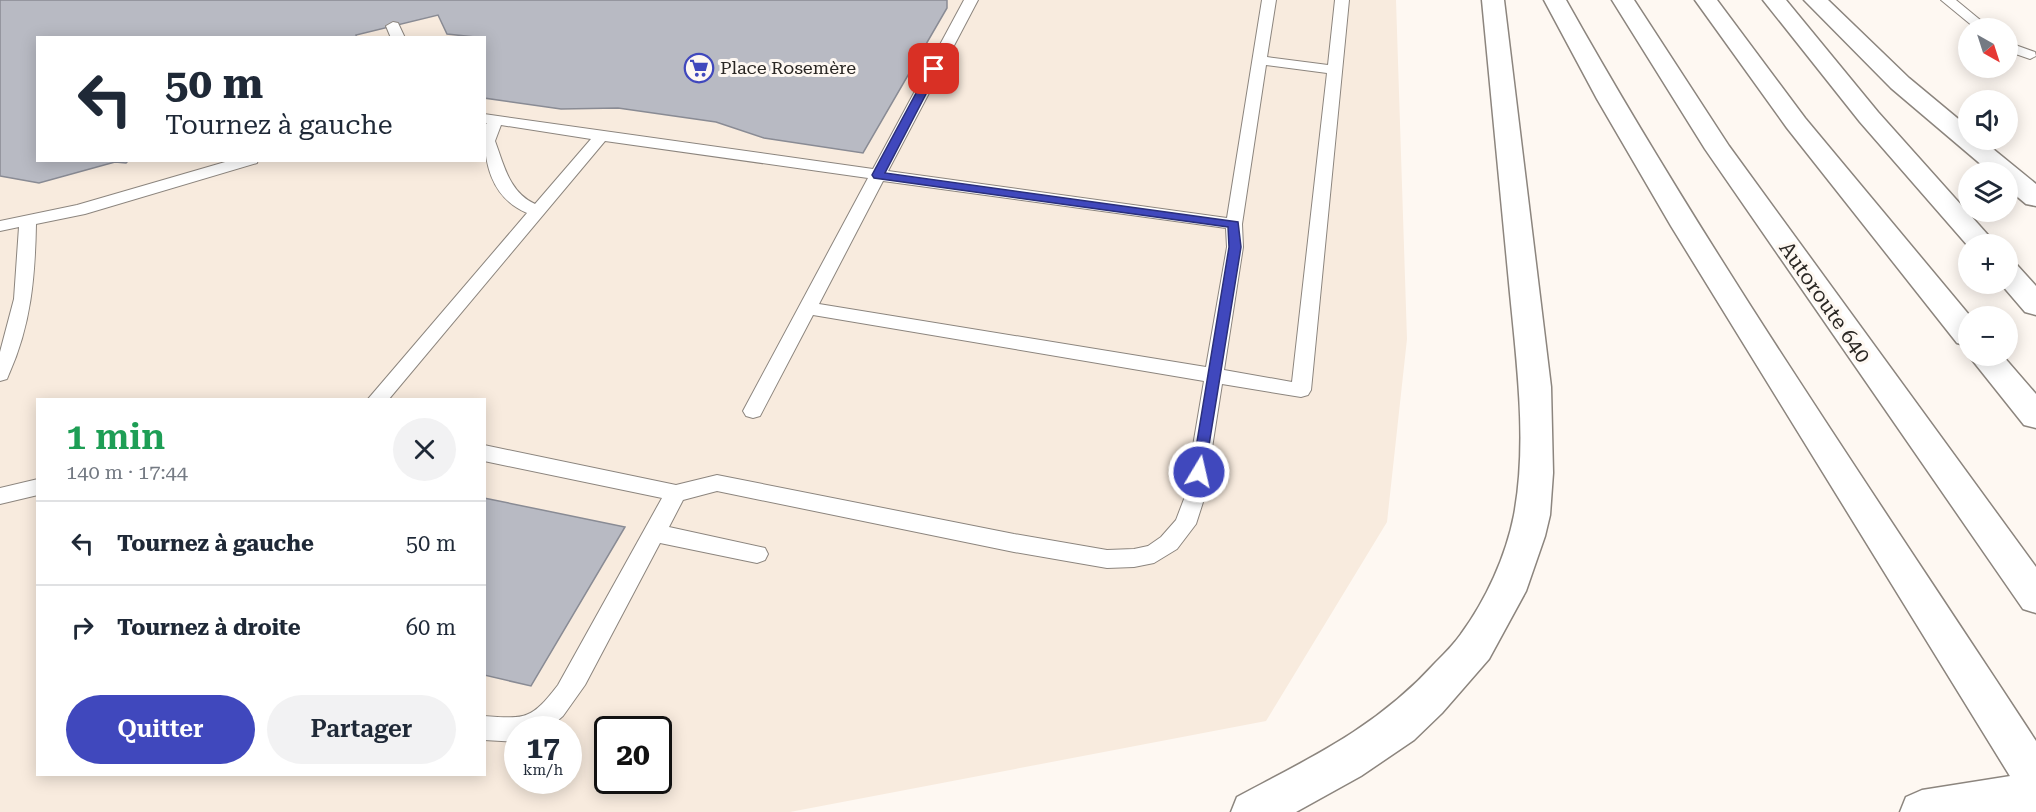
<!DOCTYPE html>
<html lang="fr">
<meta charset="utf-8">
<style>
:root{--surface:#fff;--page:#f2f2f3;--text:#1f2937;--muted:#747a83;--line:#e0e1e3;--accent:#4048bd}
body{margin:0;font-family:"Roboto Serif",serif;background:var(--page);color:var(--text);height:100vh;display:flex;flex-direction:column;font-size:22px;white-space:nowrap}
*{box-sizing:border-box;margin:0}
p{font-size:20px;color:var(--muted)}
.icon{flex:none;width:33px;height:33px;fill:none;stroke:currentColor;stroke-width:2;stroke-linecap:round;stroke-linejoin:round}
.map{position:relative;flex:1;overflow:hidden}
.details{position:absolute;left:36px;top:398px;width:450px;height:378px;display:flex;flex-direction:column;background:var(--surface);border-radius:0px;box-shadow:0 3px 15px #0003}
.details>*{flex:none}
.top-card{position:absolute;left:36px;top:36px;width:450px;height:126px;border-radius:0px;box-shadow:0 3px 15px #0003;background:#fff;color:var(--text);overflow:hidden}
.needle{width:39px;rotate:141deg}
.controls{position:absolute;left:1958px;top:18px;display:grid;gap:12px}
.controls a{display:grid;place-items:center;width:60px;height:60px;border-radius:50%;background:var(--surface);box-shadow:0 3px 15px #0003;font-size:30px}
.speed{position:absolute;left:504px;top:716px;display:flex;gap:12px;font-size:30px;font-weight:700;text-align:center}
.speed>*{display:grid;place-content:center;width:78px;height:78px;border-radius:50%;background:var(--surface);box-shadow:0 3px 15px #0003;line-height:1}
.speed small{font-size:15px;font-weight:400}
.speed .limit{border:3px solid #111;border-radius:9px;background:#fff;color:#111}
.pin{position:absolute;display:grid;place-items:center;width:51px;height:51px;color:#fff;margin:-26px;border-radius:12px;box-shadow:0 3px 9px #0006}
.me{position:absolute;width:66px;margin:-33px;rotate:9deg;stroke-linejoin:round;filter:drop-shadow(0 0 4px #0008)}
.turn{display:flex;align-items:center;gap:21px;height:126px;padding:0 30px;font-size:27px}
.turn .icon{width:78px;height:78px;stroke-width:2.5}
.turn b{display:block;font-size:42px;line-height:51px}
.round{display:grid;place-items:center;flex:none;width:63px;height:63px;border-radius:32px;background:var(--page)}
.overview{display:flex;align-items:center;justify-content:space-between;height:102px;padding:0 30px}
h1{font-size:36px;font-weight:600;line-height:45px;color:#1e9e55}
.action{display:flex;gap:12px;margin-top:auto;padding:12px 30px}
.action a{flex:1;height:69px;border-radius:36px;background:var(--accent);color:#fff;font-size:24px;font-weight:600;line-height:69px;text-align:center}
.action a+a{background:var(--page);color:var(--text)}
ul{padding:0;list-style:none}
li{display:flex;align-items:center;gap:18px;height:84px;padding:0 30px;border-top:2px solid var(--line)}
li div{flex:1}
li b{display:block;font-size:22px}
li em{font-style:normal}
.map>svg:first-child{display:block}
.built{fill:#f8ebde;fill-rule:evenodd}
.building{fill:#b8bac3;stroke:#898b94;stroke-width:1.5}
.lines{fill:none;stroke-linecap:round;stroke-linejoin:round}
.service-casing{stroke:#8c857e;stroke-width:2}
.primary-casing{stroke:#8c857e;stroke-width:3}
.motorway-casing{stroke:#8c857e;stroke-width:3}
.service{fill:#fff;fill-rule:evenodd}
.primary{fill:#fff;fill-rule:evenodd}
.motorway{fill:#fff;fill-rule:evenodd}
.route{fill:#4048bd;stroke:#2a2f7b;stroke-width:1.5}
.labels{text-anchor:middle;stroke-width:6;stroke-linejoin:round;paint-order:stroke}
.far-poi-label{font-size:18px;fill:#2a2724;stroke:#fef8f2;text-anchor:start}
.street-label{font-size:21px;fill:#2a2724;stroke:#fef8f2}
</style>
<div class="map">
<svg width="2036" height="812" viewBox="0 0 2036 812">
<rect width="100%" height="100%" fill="#fef8f2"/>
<path class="built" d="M0,0H1396L1407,339L1387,522L1266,721L790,812H0ZM38,38H484V160H38ZM38,399H484V774H38ZM518,729H568V780H518ZM608,729H658V780H608Z"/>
<path class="building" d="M0,0H947V8L863,153L764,138L716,122L618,108L561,109L484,98V38L447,34L438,15L356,35L357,38H38V160H129L126,163L115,162L39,183L0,176Z
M484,498L625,527L531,686L484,675Z"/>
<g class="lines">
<g class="service-casing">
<path id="service" d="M964,0H978L888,171L1227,218L1262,0H1276L1267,57L1328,65L1335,0H1349L1311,390L1308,395L1301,397L1222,384L1204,499L1196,524L1177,549L1154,563L1134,567L1107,568L1014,552L717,491L683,500L669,527L765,548L768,554L765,560L757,563L660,543L585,685L563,716L548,729H518V742L484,740V716C526,719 531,720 558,685L662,498L484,461V445L676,485L717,475L1014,534L1107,550L1134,549L1148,546L1161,537L1176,520L1184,499L1204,381L813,315L760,416L753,418L746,416L743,411L868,178L605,141L389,399H368L527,213C490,197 484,162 484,126L487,123H484V114L873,169ZM1266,65L1327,73L1292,382L1224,370L1243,247L1242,224ZM501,125L591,139L535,204C509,192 504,165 495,141ZM883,181L1226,228L1227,247L1206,367L819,304Z
M1941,0H1956L1990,28H1975Z
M393,22L398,23L405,38H391L386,26Z
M2007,42L2035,52L2036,56L2030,59L2007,51Z
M232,160H258L257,163L85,214L36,224C35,277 31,325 9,374L7,379L0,381V352L14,299L19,227L0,231V221L77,205Z
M38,479V495L0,504V488Z"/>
</g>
<g class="primary-casing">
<path id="primary" d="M2036,772V812H1900L1906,797L1922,790Z"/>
</g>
<g class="motorway-casing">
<path id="motorway" d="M1482,0H1504L1551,387L1553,473L1550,515L1545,536L1526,591L1489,659L1442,713L1414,740L1361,776L1296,812H1231L1237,797C1314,756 1377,727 1436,662C1445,653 1454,644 1461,634C1486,600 1506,556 1514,515C1528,441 1516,358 1509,283C1500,189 1491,94 1482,0Z
M1544,0H1566C1709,255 1876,496 2036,741V800L2021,794L1671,226L1597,99Z
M1612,0H1634L1729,146L2036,567V613L2023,609L1705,149Z
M1695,0H1717L1805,118L1970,316H1968V346L1957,343L1787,128Z
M1763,0H1786L1878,112L1996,244L1968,246L1860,122Z
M1804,0H1828L1909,78L1968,127V140H1982L2036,184V206L2026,204L2007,188V172H1990L1891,88Z
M2007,262L2017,265L2036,286V315L2025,312L2001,284H2007Z
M1969,356H2003L2036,394V428L2024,425Z"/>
</g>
<use href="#service" class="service"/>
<use href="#primary" class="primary"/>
<use href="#motorway" class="motorway"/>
</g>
<path class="route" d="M934,66L939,69L885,173L1238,222L1241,247L1204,476H1194L1192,472L1229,247L1228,227L874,178L872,175L929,69Z"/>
<defs>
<g id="supermarket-ring" transform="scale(1.5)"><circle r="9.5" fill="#fef8f2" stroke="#4048bd" stroke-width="1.5"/><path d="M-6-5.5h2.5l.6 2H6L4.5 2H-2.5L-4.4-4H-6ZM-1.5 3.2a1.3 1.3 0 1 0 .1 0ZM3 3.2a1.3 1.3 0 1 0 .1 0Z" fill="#4048bd"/></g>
</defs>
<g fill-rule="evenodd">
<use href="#supermarket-ring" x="699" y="68"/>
</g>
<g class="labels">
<g class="far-poi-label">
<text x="720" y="74">Place Rosemère</text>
</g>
<g class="street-label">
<text transform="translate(1825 302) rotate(55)" y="7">Autoroute 640</text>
</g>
</g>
</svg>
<div class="controls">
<a><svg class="needle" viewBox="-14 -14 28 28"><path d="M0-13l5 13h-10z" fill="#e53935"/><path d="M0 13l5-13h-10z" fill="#747a83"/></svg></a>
<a><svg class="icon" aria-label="sound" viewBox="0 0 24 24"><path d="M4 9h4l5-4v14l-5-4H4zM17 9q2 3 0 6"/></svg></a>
<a><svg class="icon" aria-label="layers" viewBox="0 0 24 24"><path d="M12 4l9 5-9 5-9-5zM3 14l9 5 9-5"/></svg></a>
<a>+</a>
<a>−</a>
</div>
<div class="speed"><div>17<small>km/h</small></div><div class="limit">20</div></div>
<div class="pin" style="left:934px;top:69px;background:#d93025"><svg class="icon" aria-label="arrive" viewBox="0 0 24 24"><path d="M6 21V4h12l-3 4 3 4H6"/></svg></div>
<svg class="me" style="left:1199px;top:472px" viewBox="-20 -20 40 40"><circle r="17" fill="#4048bd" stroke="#fff" stroke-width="3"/><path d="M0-11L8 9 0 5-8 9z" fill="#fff"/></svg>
<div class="top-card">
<div class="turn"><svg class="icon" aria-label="left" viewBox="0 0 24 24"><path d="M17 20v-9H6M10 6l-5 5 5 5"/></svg><div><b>50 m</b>Tournez à gauche</div></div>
</div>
<section class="details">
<div class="overview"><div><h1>1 min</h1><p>140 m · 17:44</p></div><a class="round"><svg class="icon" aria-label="close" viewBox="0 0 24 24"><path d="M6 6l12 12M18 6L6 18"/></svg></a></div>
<ul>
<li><svg class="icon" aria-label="left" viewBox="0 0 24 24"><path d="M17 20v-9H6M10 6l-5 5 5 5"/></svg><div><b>Tournez à gauche</b></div><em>50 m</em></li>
<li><svg class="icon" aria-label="right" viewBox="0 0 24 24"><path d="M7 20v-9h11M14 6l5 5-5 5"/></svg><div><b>Tournez à droite</b></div><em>60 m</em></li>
</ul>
<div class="action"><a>Quitter</a><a>Partager</a></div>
</section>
</div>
